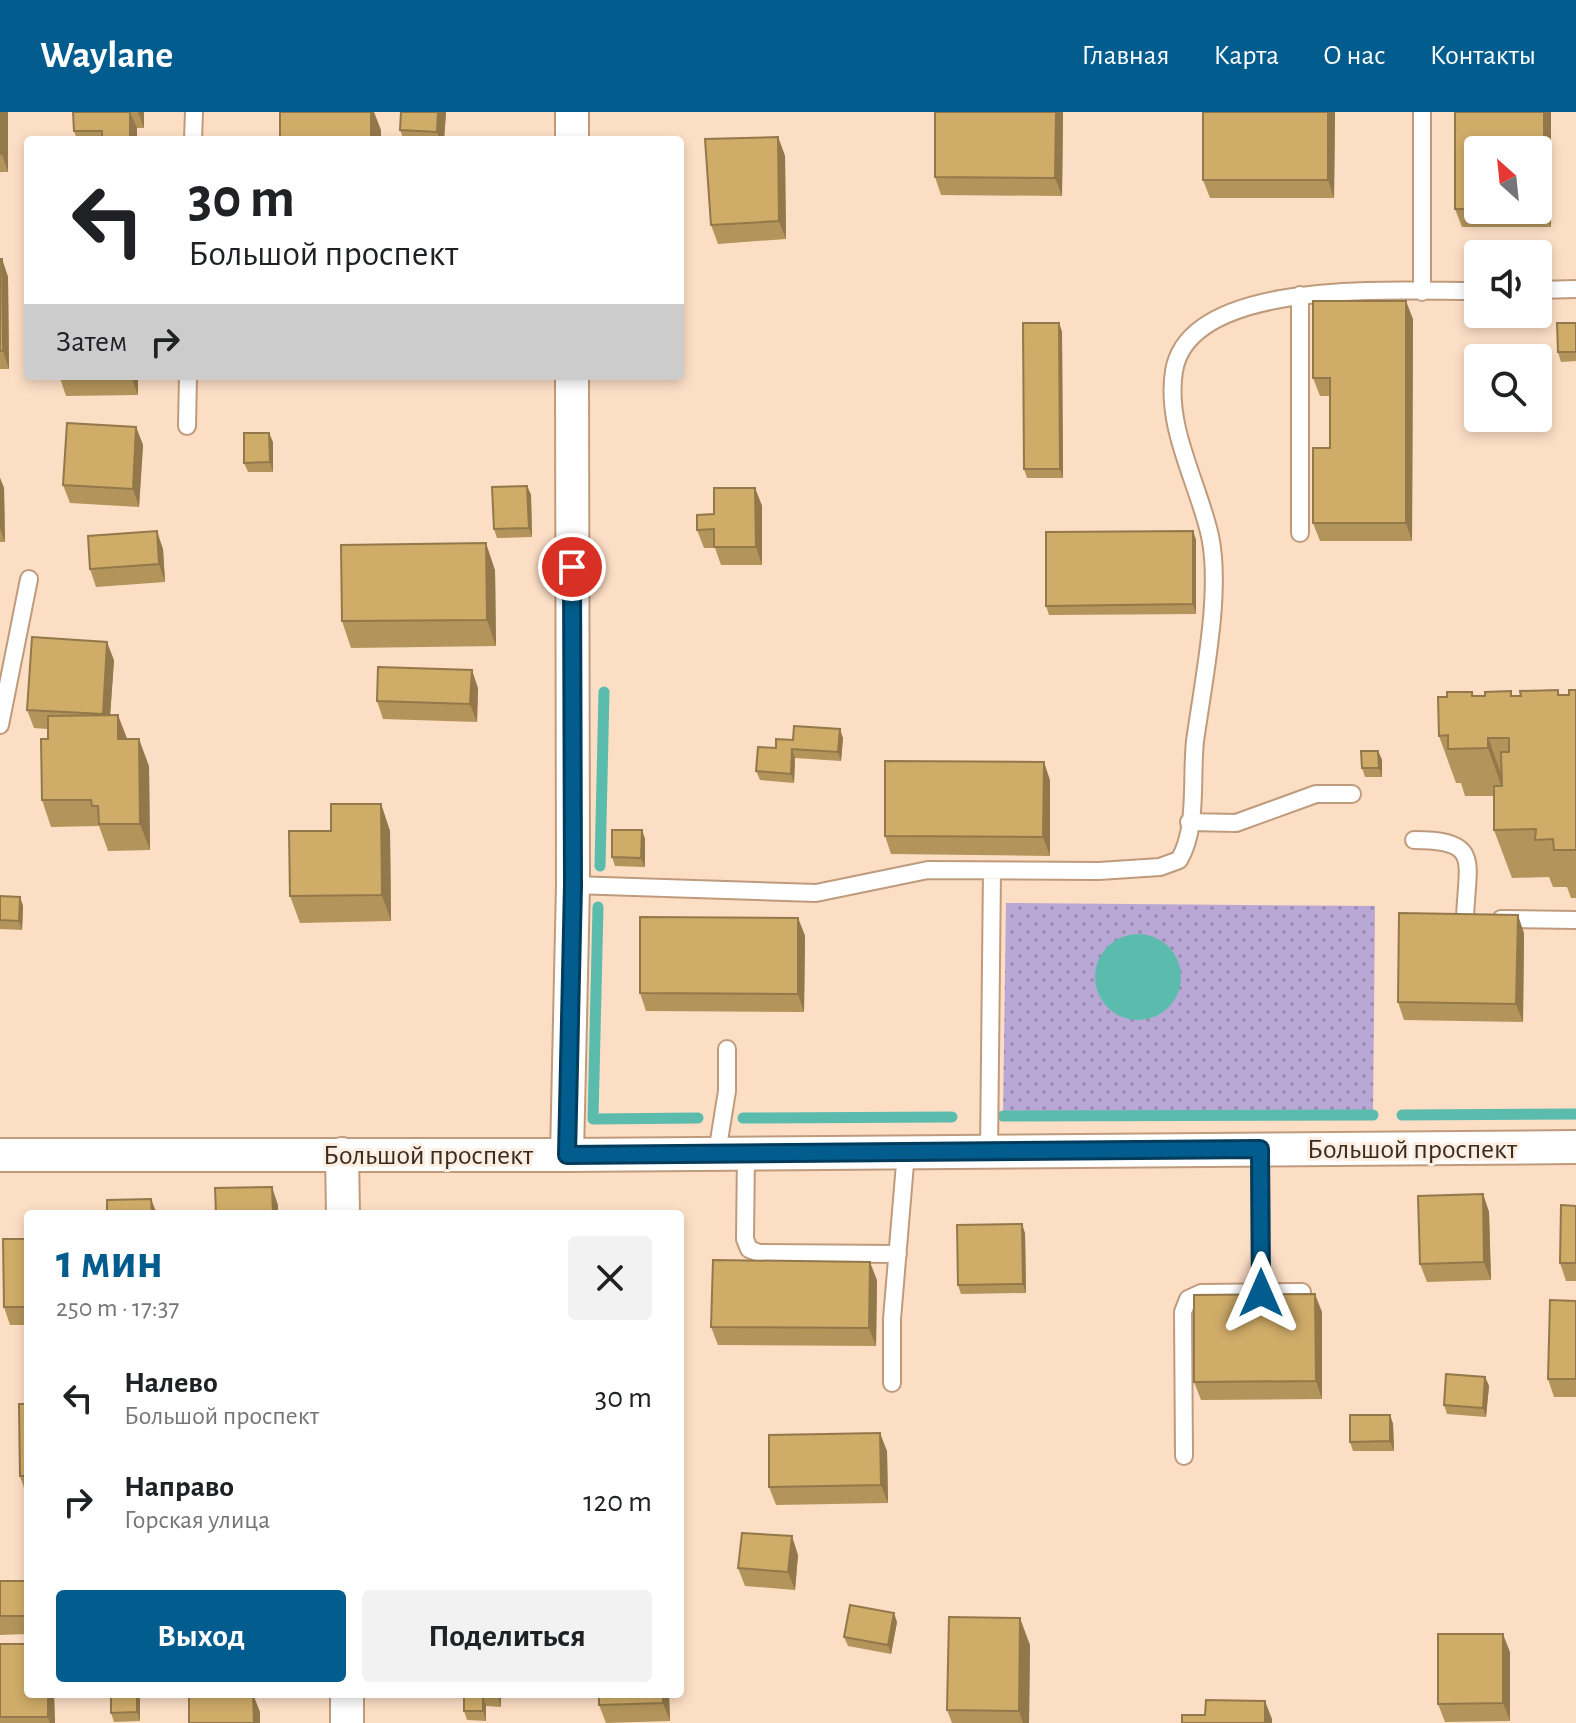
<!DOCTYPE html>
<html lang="ru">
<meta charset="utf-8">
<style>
:root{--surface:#fff;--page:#f2f2f2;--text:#202124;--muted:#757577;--accent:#025d8e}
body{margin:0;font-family:"Alegreya Sans",sans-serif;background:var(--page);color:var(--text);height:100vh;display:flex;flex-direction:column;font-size:30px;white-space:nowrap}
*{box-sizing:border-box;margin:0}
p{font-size:26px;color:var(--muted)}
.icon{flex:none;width:44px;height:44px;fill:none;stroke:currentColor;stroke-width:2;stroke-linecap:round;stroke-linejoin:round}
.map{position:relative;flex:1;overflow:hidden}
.sheet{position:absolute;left:24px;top:1098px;width:660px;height:488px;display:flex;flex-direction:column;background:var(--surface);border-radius:8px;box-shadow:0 4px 12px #0003}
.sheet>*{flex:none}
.guide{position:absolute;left:24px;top:24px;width:660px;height:244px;border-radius:8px;box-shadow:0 4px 12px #0003;background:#fff;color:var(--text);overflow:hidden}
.needle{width:52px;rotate:333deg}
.controls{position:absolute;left:1464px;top:24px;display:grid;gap:16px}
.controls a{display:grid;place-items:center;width:88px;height:88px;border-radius:8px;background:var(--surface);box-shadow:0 4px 12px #0003;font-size:40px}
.pin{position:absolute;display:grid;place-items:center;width:68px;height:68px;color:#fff;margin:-34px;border:4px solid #fff;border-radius:50%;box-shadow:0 2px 8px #0007}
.me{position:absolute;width:88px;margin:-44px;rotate:0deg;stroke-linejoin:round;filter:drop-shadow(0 0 6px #0008)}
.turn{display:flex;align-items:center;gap:28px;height:168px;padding:0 32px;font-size:36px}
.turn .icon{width:104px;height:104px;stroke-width:2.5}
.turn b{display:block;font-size:56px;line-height:68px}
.then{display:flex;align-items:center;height:76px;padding:0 32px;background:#0003;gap:16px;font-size:30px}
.round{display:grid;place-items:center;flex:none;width:84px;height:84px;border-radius:8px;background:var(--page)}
.summary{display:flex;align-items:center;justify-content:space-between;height:136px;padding:0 32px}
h1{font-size:48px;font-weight:700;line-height:60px;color:var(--accent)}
.button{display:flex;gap:16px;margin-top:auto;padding:16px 32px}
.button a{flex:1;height:92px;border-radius:8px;background:var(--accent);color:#fff;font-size:32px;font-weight:700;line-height:92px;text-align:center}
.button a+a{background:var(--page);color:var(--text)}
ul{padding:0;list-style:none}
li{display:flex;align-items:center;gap:24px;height:104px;padding:0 32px}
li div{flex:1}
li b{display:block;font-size:30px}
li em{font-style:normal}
header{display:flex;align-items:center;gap:48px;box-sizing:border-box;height:112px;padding:0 40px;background:var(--accent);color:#fff}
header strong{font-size:38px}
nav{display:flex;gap:44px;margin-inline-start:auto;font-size:28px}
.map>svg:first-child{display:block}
.park{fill:url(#park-dots)}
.water{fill:#5bbcad}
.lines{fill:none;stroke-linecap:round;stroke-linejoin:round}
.stream{stroke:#5bbcad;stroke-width:11}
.lane-casing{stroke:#bf9b7d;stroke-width:20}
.street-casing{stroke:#bf9b7d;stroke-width:36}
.lane{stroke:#fff;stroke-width:16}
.street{stroke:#fff;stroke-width:32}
.wall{fill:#b3945a;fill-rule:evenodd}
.shaded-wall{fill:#92784a}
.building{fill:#d0ac69;stroke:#92784a;stroke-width:2}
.route-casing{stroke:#013c5c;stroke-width:20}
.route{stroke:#025d8e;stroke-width:14}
.labels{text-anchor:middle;stroke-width:6;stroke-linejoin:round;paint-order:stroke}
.street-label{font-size:28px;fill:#3a2c20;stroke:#feeee2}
</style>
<header>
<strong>Waylane</strong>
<nav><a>Главная</a><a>Карта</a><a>О нас</a><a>Контакты</a></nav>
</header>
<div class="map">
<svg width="1576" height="1611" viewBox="0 0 1576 1611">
<defs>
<pattern id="park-dots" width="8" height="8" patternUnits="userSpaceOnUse" patternTransform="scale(2)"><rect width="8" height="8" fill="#b9a8d6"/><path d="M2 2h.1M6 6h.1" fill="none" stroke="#9789ad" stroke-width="1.8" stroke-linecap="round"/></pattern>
</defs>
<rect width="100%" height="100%" fill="#fcdec5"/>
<path class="park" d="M1006,791L1375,794L1373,1003L1003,1004Z"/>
<path class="water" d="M1095 865a43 43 0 1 1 86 0a43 43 0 1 1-86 0Z"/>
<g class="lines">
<path class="stream" d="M600,754L604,580
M598,795L593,1007L698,1006
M1402,1003L1576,1002
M1003,1004L1373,1003
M743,1006L952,1005"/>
<g class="lane-casing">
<path id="lane" d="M193,28L194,0
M1538,178L1576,177
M1422,180V0
M1300,183V421
M187,314L188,264
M0,613L29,467
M1189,710L1236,711L1316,682H1352
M1414,728C1482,728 1467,749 1465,806
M573,773L816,781L928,758L1099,759L1160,755L1179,748C1198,717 1191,666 1195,629C1203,571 1222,480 1210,424C1198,370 1165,316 1174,259C1190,163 1407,180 1478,179
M1501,807L1576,808
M1260,1037L1261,1181
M989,1039L992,759
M717,1041L727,979V937
M746,1041L745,1127L749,1137L759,1141L898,1142
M892,1271V1207L906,1040
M1184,1344L1183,1200L1188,1187L1201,1181L1302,1180"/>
</g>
<g class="street-casing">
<path id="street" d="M572,28V0
M342,1042L343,1102
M0,1043H567L1576,1035
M567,1043L573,773L572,264
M347,1582V1611"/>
</g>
<use href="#lane" class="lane"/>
<use href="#street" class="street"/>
</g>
<path class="wall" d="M0,0H8V60H0Z
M73,0H144V16H137V28H77L74,19Z
M446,0L444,28H404L400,18Z
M935,0H1063L1062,84L941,83L935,65Z
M1335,0L1334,86H1210L1203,68Z
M1455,0H1551V115H1462L1455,97ZM1478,38H1538V98H1478Z
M778,25L785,44L786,127L718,132L711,113Z
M0,147H2L8,165L9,257H0Z
M1413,207L1412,429H1320L1313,411L1330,336V284H1320L1313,266Z
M1059,211L1062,220L1063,366H1027L1024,357Z
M1576,211V249L1561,250L1558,240Z
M138,264V283L66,284L60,266Z
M136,315L143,333L139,395L70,391L63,373Z
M273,330V360H248L244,351Z
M0,366L4,376L5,430H0Z
M527,374L531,383L532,425L497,426L494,417Z
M755,376L762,394V453H721L715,436H704L697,418L714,402Z
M1193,419L1196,428V502L1049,503L1046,494Z
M163,437L165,470L96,475L90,457Z
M495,458L496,534L351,536L342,509Z
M114,548L110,603L127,627L149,654L150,738L108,739L99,714L51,715L42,688L48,627V617L34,616L27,598Z
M478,576L477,610L383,607L377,589Z
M1558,578L1559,583H1569L1576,578V786H1571L1567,775H1553L1549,765L1512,766L1494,718V684H1465L1461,671H1456L1439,624L1447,585L1472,580L1474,584H1521Z
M843,626L841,649L795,646L794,671L760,668L756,659L776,636L793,628Z
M1378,639L1382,648V665H1365L1362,656Z
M1050,668V744L891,742L885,724Z
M381,692L390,719L391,809L300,811L290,784L331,719Z
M642,718L645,727V755L615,754L612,745Z
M0,784L20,785L23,794L22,818L0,817Z
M798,806L805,824L804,900L646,899L640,881Z
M1524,821L1523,910L1404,908L1398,890Z
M1483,1082L1489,1100L1491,1168L1427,1170L1420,1152Z
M1576,1094V1169H1566L1560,1151Z
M1025,1121L1026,1181L961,1182L958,1173Z
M28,1127V1213H10L4,1195Z
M877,1168L876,1234L718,1233L711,1215Z
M1576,1189V1285H1554L1548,1267Z
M1322,1200V1287L1201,1288L1194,1270Z
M1485,1265L1489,1274L1486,1305L1447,1302L1444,1293Z
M28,1292V1382H26L20,1364Z
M1390,1303L1393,1312L1394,1339H1353L1350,1330Z
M887,1339L888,1391L776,1393L769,1375Z
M798,1443L795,1478L745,1474L738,1456Z
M0,1469H28V1522L0,1523Z
M897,1510L891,1542L848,1534L844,1525Z
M0,1532L54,1582L55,1611H0Z
M1030,1533L1029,1611H952L947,1598Z
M1510,1540V1609L1445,1610L1438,1592Z
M111,1582H140V1609L114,1610L111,1601Z
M464,1582H501V1595L486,1594V1609L467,1608L464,1599Z
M599,1582H669L670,1609L606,1611L599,1593Z"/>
<path class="shaded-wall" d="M1,0H8V60L2,42Z
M130,0L137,16V28H130Z
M138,0H144V16Z
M371,0H374L381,18V28H371Z
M438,0H446L444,28H440L437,20Z
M1056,0H1063L1062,84L1055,66Z
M1328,0H1335L1334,86L1328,68Z
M1544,0H1551V115L1544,96Z
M778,25L785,44L786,127L779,109Z
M2,147L8,165L9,257L3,239Z
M1406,189L1413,207L1412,429L1406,411Z
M1059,211L1062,220L1063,366L1060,357Z
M131,264H138V283L131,265Z
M136,315L143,333L139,395L133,377Z
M269,321L273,330V360L270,350Z
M0,366L4,376L5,430L0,416Z
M527,374L531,383L532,425L529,416Z
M755,376L762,394V453L756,435Z
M157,419L163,437L165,470L159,452Z
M1193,419L1196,428V502L1193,492Z
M486,431L495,458L496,534L487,508Z
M107,530L114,548L109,620L103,602Z
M472,558L478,576L477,610L470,592Z
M1472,580L1505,673V684L1488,636L1472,584Z
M118,603L128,629L118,627Z
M840,617L843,626L841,649L838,640Z
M139,627L149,654L150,738L140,712Z
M792,637L795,646L794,671L791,662Z
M1378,639L1382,648V665L1379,656Z
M1044,650L1050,668V744L1043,725Z
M381,692L390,719L391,809L382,783Z
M642,718L645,727V755L641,746Z
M20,785L23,794L22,818L19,809Z
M1518,803L1524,821L1523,910L1516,892Z
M798,806L805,824L804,900L798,882Z
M272,1075L278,1093V1102H273Z
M1483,1082L1489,1100L1491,1168L1484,1150Z
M151,1087L157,1102H152Z
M1022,1112L1025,1121L1026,1181L1023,1172Z
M870,1150L877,1168L876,1234L869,1216Z
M1315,1182L1322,1200V1287L1316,1269Z
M1485,1265L1489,1274L1486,1305L1483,1296Z
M1390,1303L1393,1312L1394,1339L1390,1329Z
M880,1321L887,1339L888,1391L881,1373Z
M792,1424L798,1443L795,1478L788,1460Z
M894,1501L897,1510L891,1542L888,1533Z
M1020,1506L1030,1533L1029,1611H1023L1019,1599Z
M1503,1522L1510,1540V1609L1503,1591Z
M48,1582H54L55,1611H50L48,1605Z
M137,1582H140V1609L137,1600Z
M253,1582L260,1600V1611H254Z
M498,1582H501V1595L498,1585Z
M663,1582H669L670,1609L663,1591Z
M483,1585L486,1594V1609L483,1599Z
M1265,1589L1272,1607V1611H1265Z"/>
<path class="building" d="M0,0H1L2,42H0Z
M73,0H130V28H102V19H74Z
M280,0H371V28H280Z
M401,0H438L437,20L400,18Z
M935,0H1056L1055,66L935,65Z
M1203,0H1328V68H1203Z
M1455,0H1544V96H1538V38H1478V97H1455Z
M778,25L779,109L711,113L705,27Z
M0,147H2L3,239H0Z
M1313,189H1406V411H1313V336H1330V266H1313Z
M1023,211H1059L1060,357H1024Z
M1557,211H1576V240H1558Z
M60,264H131V265L60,266Z
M67,311L136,315L133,377L63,373Z
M244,321H269L270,350L244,351Z
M527,374L529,416L494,417L492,375Z
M714,376H755L756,435H714V417L697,418V403L714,402Z
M157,419L159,452L90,457L88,424Z
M1193,419V492L1046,494V420Z
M486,431L487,508L342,509L341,433Z
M32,525L107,530L103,602L27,598Z
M378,555L472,558L470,592L377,589Z
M1558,578V583H1569V578H1576V738H1554L1553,727L1535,728L1536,717L1494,718V674H1502L1501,640H1509V626H1488V636L1448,637V623L1439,624L1438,585H1447V580H1472V584H1485V580L1511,579V584H1521L1520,579Z
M118,603V627H139L140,712H99L98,694H92L91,688H42L41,627H48V604Z
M794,614L840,617L838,640L792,637L791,662L756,659L758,635L776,636V627L793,628Z
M1361,639H1378L1379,656H1362Z
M885,649L1044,650L1043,725L885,724Z
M331,692H381L382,783L290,784L289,719H331Z
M612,718H642L641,746L612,745Z
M0,784L20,785L19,809L0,808Z
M1399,801L1518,803L1516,892L1398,890Z
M640,805L798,806V882L640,881Z
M272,1075L273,1102H216L215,1076Z
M1483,1082L1484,1150L1420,1152L1418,1084Z
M151,1087L152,1102H107V1088Z
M1561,1093L1576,1094V1151H1560Z
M1022,1112L1023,1172L958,1173L957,1113Z
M3,1127H28V1195H4Z
M713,1148L870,1150L869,1216L711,1215Z
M1315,1182L1316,1269L1194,1270V1183Z
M1550,1188L1576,1189V1267H1548Z
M1446,1262L1485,1265L1483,1296L1444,1293Z
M19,1292H28V1364H20Z
M1350,1303H1390V1329L1350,1330Z
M880,1321L881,1373L769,1375V1323Z
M742,1421L792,1424L788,1460L738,1456Z
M0,1469H28V1504H0Z
M850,1493L894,1501L888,1533L844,1525Z
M949,1505L1020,1506L1019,1599L947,1598Z
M1438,1522H1503V1591L1438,1592Z
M0,1532H28V1582H48V1605H0Z
M111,1582H137V1600L111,1601Z
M189,1582H253L254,1611H189Z
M464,1582H498V1585H483V1599H464Z
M599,1582H663V1591L599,1593Z
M1206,1588L1265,1589V1611H1182V1603H1205Z"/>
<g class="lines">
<g class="route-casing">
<path id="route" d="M572,455L573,773L567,1043L1260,1037L1261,1181"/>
</g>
<use href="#route" class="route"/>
</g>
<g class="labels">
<g class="street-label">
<text x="1412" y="1046">Большой проспект</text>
<text x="428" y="1052">Большой проспект</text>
</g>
</g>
</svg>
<div class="controls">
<a><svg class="needle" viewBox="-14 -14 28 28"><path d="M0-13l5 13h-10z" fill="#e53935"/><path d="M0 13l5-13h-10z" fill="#757577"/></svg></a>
<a><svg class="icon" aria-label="sound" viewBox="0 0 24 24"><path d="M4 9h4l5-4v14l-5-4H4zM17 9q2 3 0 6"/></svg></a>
<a><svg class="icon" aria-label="search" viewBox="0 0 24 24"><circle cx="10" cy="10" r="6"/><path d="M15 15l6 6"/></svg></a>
</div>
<div class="pin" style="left:572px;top:455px;background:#d93025"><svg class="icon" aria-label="arrive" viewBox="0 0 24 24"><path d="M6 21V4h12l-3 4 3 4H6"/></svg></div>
<svg class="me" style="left:1261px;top:1181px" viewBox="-20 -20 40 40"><path d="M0-17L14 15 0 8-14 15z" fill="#025d8e" stroke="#fff" stroke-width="4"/></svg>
<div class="guide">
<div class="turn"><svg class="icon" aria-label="left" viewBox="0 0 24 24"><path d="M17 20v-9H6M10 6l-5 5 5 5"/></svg><div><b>30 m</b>Большой проспект</div></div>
<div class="then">Затем<svg class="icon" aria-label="right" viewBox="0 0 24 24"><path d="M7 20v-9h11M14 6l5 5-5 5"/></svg></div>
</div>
<section class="sheet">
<div class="summary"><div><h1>1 мин</h1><p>250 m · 17:37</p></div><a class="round"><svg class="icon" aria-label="close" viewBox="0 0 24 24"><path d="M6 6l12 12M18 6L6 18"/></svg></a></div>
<ul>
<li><svg class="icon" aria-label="left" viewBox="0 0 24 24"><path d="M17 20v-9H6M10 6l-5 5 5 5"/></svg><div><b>Налево</b><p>Большой проспект</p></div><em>30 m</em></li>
<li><svg class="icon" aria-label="right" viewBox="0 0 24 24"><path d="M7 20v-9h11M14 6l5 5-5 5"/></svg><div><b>Направо</b><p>Горская улица</p></div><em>120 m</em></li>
</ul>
<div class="button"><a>Выход</a><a>Поделиться</a></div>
</section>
</div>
